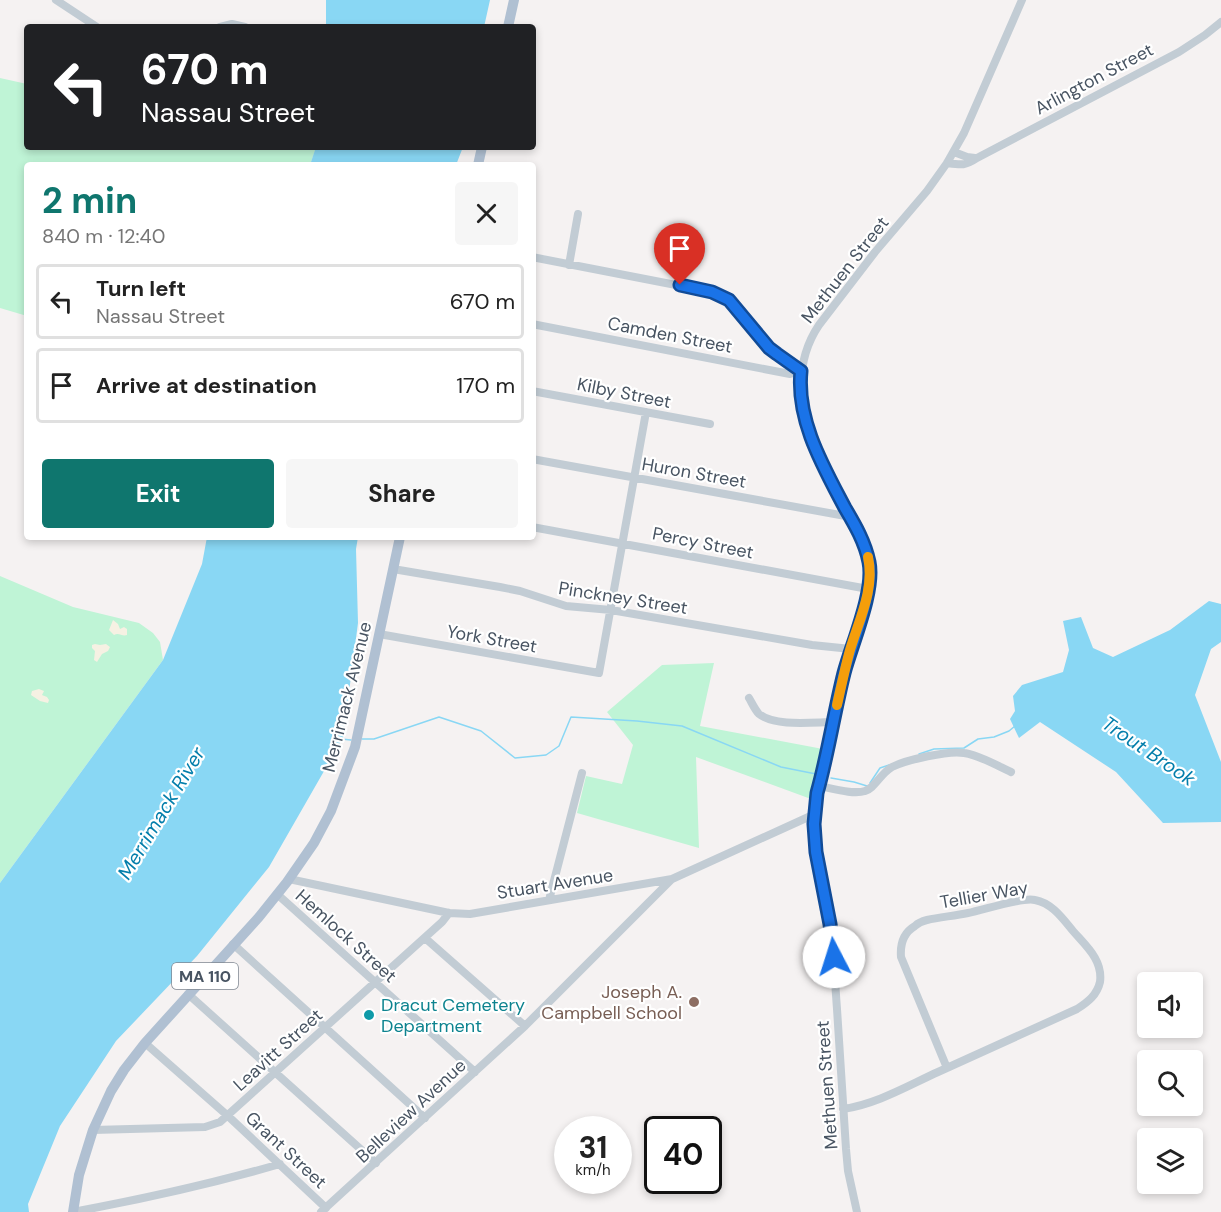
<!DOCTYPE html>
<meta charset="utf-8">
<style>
:root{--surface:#fff;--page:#f6f6f6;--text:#222;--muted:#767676;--line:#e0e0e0;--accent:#0f766e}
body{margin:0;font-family:"DM Sans",sans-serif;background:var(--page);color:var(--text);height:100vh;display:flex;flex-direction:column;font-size:22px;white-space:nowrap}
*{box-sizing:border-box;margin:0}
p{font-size:20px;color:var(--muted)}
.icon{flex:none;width:33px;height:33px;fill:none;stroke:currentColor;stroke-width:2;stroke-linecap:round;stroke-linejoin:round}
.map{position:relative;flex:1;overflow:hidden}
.details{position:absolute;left:24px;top:162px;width:512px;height:378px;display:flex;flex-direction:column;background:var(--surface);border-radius:6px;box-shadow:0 3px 9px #0003}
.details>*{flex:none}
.top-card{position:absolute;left:24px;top:24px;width:512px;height:126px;border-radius:6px;box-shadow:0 3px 9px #0003;background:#202124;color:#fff;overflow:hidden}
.fabs{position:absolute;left:1137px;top:972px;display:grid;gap:12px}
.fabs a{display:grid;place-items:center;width:66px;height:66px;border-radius:6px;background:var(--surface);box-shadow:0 3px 9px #0003;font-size:30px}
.speed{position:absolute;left:554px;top:1116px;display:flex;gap:12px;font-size:30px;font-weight:700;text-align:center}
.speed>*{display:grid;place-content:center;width:78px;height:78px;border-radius:50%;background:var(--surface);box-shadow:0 3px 9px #0003;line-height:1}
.speed small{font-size:15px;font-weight:400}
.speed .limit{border:3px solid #111;border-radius:9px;background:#fff;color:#111}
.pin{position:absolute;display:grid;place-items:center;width:51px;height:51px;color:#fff;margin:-62px -26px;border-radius:50% 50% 50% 0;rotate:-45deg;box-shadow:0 0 6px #0007}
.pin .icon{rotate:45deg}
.me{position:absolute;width:66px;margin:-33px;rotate:355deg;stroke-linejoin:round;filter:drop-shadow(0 0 4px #0008)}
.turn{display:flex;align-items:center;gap:21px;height:126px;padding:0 18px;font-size:27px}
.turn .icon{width:78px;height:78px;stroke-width:2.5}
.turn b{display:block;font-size:42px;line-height:51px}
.round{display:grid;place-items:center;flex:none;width:63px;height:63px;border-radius:6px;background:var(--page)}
.head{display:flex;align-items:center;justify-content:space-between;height:102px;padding:0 18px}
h1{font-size:36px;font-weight:700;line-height:45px;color:var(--accent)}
.action{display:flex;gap:12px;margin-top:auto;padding:12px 18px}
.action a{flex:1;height:69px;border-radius:6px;background:var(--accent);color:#fff;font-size:24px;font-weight:700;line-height:69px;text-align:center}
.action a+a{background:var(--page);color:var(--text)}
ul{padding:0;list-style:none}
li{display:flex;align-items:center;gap:18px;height:75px;margin:0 12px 9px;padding:0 6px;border:3px solid var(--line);border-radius:6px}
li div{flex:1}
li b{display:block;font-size:22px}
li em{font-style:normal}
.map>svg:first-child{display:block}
.green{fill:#bff4d6}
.sand{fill:#f6f1e3}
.water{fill:#89d7f4}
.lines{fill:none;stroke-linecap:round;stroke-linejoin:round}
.stream{stroke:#89d7f4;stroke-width:1.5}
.minor{stroke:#c2ccd4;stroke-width:8}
.major{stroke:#b0c0d2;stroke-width:10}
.route-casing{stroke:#114b97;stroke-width:15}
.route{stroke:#1a73e8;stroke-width:10}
.slow{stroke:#f59e0b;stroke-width:10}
.education-dot{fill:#8d6e63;stroke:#fff;stroke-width:2}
.culture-dot{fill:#0f9aa8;stroke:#fff;stroke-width:2}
.labels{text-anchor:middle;stroke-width:4.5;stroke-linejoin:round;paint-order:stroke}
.shield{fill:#fff;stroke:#7f8791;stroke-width:1.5}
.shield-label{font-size:16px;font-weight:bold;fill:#485462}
.street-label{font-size:18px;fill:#485462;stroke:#fff}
.education-label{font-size:18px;fill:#785e54;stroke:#fff;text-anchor:end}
.culture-label{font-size:18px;fill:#0d838f;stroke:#fff;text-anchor:start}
.water-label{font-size:20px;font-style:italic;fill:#037eab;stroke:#fff}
</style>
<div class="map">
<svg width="1221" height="1212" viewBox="0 0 1221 1212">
<rect width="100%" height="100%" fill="#f5f2f2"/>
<path class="green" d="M0,78L27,84V147L316,148L310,165H27V316L0,308Z
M0,576L73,607L139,623L153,633L160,642L163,660L0,883Z
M714,663L700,726L823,749L811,799L696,757L699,848L577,813L586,776L622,784L633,745L607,712L662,665Z"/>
<path class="sand" d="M113,620L118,624L120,629L124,627L127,629V635C122,637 119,632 114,635L109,630Z
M95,644L100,645L106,644L110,647L108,651L102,654L97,662L94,660L95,651L92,648V645Z
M39,689L44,691L42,695L47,697L49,700L48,703L40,701L31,695L32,691Z"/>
<path class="water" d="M326,0H490L484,27H326Z
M316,147H463L456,165H310Z
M207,537H358L356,549L358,623L343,738L269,867L197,956L116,1041L60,1126L28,1204L29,1212H0V883L163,660L202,564Z
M1209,601L1221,604V642L1211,649L1195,695L1221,762V822L1163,823L1116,772L1040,722L1019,738L1010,719L1015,711L1013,696L1022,685L1063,672L1069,650L1063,621L1081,617L1093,648L1113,657L1170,630Z"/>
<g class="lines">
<path class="stream" d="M341,739L351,740
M362,739H374L439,717L481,731L515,758L546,755L559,746L571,717L637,721L682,726L781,767L816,774
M919,754L934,749L964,748L978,739L994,737L1009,731L1015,726
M831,778L854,782L867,786
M870,783L880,768L889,765"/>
<path class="minor" d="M56,0L97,27
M220,27L232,24L245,27
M954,152L967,157L975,158
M947,163C961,165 965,166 977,158L1179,52L1205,35L1221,22
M532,257L712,292L725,297L735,306L769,348L777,354L801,371
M569,265L578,214
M532,324L790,374L801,371
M532,391L710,424
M532,459L851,517
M532,527L868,589
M393,569L500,587L520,591L566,606L611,610L812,645L851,649
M379,634L599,673L646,412
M749,698C752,703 755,710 759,714C775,727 814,722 834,722
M819,786C831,788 853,795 865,791C874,789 881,773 892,767C906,760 949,750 964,753C979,755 998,766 1011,772
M289,879L449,913L470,914L672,879L815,814
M277,894L475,1072
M549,900L582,773
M425,938L525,1026
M233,944L425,1118
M188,994L376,1163
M145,1043L228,1116L326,1208
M843,1109C877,1104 907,1086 938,1072C984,1051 1031,1030 1077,1009C1088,1002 1097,995 1100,982C1103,960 1086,946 1073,931C1063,919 1052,903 1035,900C1021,897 984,910 968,913C954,916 940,917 927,920C923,921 918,923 915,926C903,933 900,944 901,957L947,1068
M93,1130L205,1127L220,1122L442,922L449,913
M73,1212C143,1199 211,1184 280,1164
M321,1212L525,1026L671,880
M857,1212L848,1171L846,1149C843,1102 840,1056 837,1009C835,983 834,958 831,932C827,890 810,850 815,807C818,783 825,760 831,736C838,707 842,677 851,648C858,625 872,594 870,569C868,545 854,524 843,503C813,449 780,383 819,325L875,252L927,191L947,163L964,133L1022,0"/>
<path class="major" d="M508,27L514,0
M478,165L482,147
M73,1212L79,1175L93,1130L111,1091L124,1070L145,1043L259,917L287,882L314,843L331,811L355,747L400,537"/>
</g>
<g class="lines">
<g class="route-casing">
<path id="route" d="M680,285L712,292L729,300L769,348L777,354L801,371C796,420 823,466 845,508C855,525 865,542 869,562C875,591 852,643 844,673C834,713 828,754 817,793L814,824L816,852L830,924L834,957"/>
</g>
<use href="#route" class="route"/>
<path class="slow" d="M837,705C841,687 845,668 850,650C859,620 875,589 868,557"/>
</g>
<circle class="education-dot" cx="694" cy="1002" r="6"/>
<circle class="culture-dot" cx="369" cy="1015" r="6"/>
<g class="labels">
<rect class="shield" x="172" y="963" width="66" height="26" rx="4.5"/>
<g class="shield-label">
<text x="205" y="982">MA 110</text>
</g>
<g class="street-label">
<text transform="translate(1094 79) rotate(-28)" y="6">Arlington Street</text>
<text transform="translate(845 270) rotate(-52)" y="6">Methuen Street</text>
<text transform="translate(670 335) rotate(11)" y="6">Camden Street</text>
<text transform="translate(624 393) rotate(11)" y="6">Kilby Street</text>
<text transform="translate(694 473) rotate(10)" y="6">Huron Street</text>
<text transform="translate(703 543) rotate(11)" y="6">Percy Street</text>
<text transform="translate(623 598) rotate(9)" y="6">Pinckney Street</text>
<text transform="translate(492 639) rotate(10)" y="6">York Street</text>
<text transform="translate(347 697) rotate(-76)" y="6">Merrimack Avenue</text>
<text transform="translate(555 884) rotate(-9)" y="6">Stuart Avenue</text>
<text transform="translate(984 895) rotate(-10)" y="6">Tellier Way</text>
<text transform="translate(346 936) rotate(42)" y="6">Hemlock Street</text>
<text transform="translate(278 1050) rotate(-42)" y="6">Leavitt Street</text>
<text transform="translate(827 1085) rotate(-94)" y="6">Methuen Street</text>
<text transform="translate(411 1111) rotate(-43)" y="6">Belleview Avenue</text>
<text transform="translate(286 1150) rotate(43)" y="6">Grant Street</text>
</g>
<g class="education-label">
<text x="682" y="998">Joseph A.<tspan x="682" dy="21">Campbell School</tspan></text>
</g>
<g class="culture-label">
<text x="381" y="1011">Dracut Cemetery<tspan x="381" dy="21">Department</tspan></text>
</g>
<g class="water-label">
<text transform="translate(1149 751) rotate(34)" y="7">Trout Brook</text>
<text transform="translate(161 813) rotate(-59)" y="7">Merrimack River</text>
</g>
</g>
</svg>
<div class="fabs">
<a><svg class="icon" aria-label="sound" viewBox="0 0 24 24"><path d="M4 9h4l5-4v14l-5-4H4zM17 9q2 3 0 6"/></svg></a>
<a><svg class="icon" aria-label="search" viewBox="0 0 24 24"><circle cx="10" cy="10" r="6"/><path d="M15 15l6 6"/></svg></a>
<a><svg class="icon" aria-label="layers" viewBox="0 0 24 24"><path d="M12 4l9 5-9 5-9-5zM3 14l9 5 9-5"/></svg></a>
</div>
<div class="speed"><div>31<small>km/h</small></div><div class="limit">40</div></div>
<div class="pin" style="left:680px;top:285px;background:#d93025"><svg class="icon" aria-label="arrive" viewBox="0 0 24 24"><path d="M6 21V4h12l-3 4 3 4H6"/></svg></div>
<svg class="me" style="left:834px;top:957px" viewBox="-20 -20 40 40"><circle r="19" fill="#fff"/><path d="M0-13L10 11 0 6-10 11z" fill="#1a73e8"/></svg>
<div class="top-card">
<div class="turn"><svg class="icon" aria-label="left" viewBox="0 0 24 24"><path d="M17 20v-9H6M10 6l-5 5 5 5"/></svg><div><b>670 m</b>Nassau Street</div></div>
</div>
<section class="details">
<div class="head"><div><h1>2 min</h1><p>840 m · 12:40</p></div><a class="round"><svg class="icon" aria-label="close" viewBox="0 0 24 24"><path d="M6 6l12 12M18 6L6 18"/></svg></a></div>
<ul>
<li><svg class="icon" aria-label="left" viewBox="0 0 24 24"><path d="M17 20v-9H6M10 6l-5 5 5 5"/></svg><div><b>Turn left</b><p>Nassau Street</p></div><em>670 m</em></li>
<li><svg class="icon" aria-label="arrive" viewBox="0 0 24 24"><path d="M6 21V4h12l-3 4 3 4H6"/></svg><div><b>Arrive at destination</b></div><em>170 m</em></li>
</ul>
<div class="action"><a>Exit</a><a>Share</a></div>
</section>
</div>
